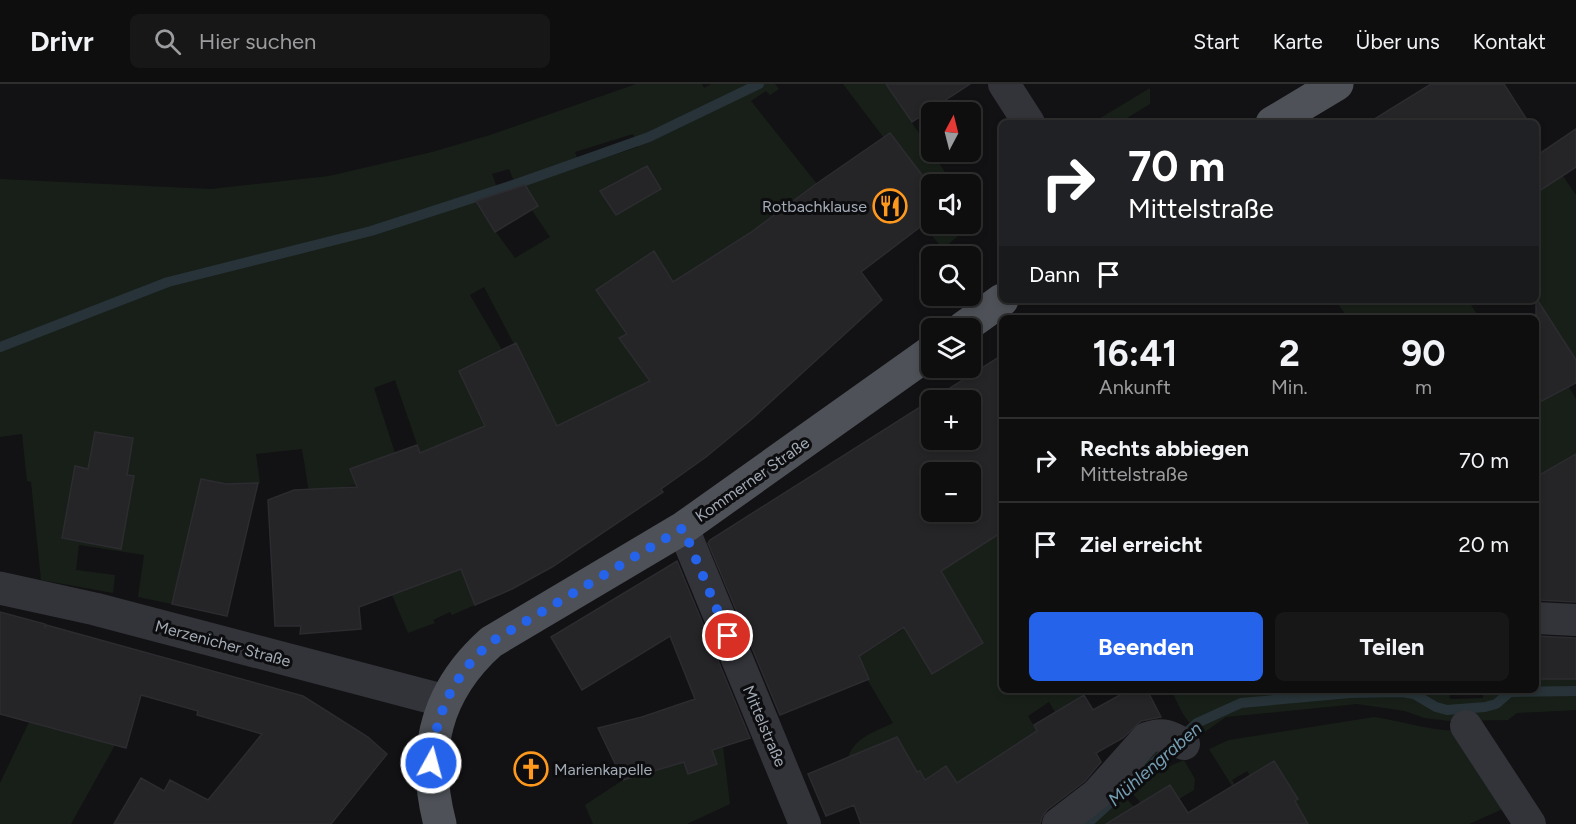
<!DOCTYPE html>
<html lang="de">
<meta charset="utf-8">
<style>
:root{--surface:#0e0e0f;--page:#171718;--text:#f1f3f6;--muted:#9b9c9e;--line:#2e2e2f;--accent:#2563eb}
body{margin:0;font-family:Figtree,sans-serif;background:var(--page);color:var(--text);height:100vh;display:flex;flex-direction:column;font-size:22px;white-space:nowrap}
*{box-sizing:border-box;margin:0}
p{font-size:20px;color:var(--muted)}
.icon{flex:none;width:33px;height:33px;fill:none;stroke:currentColor;stroke-width:2;stroke-linecap:round;stroke-linejoin:round}
.map{position:relative;flex:1;overflow:hidden}
.sheet{position:absolute;left:999px;top:231px;width:540px;height:378px;display:flex;flex-direction:column;background:var(--surface);border-radius:9px;box-shadow:0 3px 9px #0003,0 0 0 2px var(--line)}
.sheet>*{flex:none}
.top-card{position:absolute;left:999px;top:36px;width:540px;height:183px;border-radius:9px;box-shadow:0 3px 9px #0003,0 0 0 2px var(--line);background:#202124;color:#fff;overflow:hidden}
.needle{width:39px;rotate:7deg}
.controls{position:absolute;left:921px;top:18px;display:grid;gap:12px}
.controls a{display:grid;place-items:center;width:60px;height:60px;border-radius:9px;background:var(--surface);box-shadow:0 3px 9px #0003,0 0 0 2px var(--line);font-size:30px}
.pin{position:absolute;display:grid;place-items:center;width:51px;height:51px;color:#fff;margin:-26px;border:3px solid #fff;border-radius:50%;box-shadow:0 2px 6px #0007}
.me{position:absolute;width:66px;margin:-33px;rotate:7deg;stroke-linejoin:round;filter:drop-shadow(0 0 4px #0008)}
.turn{display:flex;align-items:center;gap:21px;height:126px;padding:0 30px;font-size:27px}
.turn .icon{width:78px;height:78px;stroke-width:2.5}
.turn b{display:block;font-size:42px;line-height:51px}
.then{display:flex;align-items:center;height:57px;padding:0 30px;background:#0003;gap:12px;font-size:22px}
.eta{display:flex;justify-content:space-evenly;align-items:center;height:102px;text-align:center}
.eta b{font-size:36px;font-weight:700;line-height:42px}
.action{display:flex;gap:12px;margin-top:auto;padding:12px 30px}
.action a{flex:1;height:69px;border-radius:9px;background:var(--accent);color:#fff;font-size:24px;font-weight:700;line-height:69px;text-align:center}
.action a+a{background:var(--page);color:var(--text)}
ul{padding:0;list-style:none}
li{display:flex;align-items:center;gap:18px;height:84px;padding:0 30px;border-top:2px solid var(--line)}
li div{flex:1}
li b{display:block;font-size:22px}
li em{font-style:normal}
header{display:flex;align-items:center;gap:36px;box-sizing:border-box;height:84px;padding:0 30px;background:var(--surface);border-bottom:2px solid var(--line)}
header strong{font-size:28px}
nav{display:flex;gap:33px;margin-inline-start:auto;font-size:21px}
.search{width:420px;height:54px;background:var(--page);display:flex;align-items:center;gap:15px;box-sizing:border-box;padding:0 21px;border-radius:9px;color:var(--muted);font-size:22px}
.map>svg:first-child{display:block}
.green{fill:#181f18;fill-rule:evenodd}
.lines{fill:none;stroke-linecap:round;stroke-linejoin:round}
.stream{stroke:#273338;stroke-width:10}
.building{fill:#252528;stroke:#2c2c30;stroke-width:1.5;fill-rule:evenodd}
.minor{stroke:#323439;stroke-width:32}
.tertiary{stroke:#323439;stroke-width:33}
.primary{stroke:#4e5258;stroke-width:33}
.route{stroke:#2563eb;stroke-width:10;stroke-dasharray:0 18}
.labels{text-anchor:middle;stroke-width:6;stroke-linejoin:round;paint-order:stroke}
.poi-label{font-size:16px;fill:#a2aab5;stroke:#0d0d0f;text-anchor:end}
.street-label{font-size:16px;fill:#a2aab5;stroke:#0d0d0f}
.water-label{font-size:18px;font-style:italic;fill:#759eb4;stroke:#0d0d0f}
</style>
<header>
<strong>Drivr</strong>
<div class="search"><svg class="icon" aria-label="search" viewBox="0 0 24 24"><circle cx="10" cy="10" r="6"/><path d="M15 15l6 6"/></svg>Hier suchen</div>
<nav><a>Start</a><a>Karte</a><a>Über uns</a><a>Kontakt</a></nav>
</header>
<div class="map">
<svg width="1576" height="740" viewBox="0 0 1576 740">
<rect width="100%" height="100%" fill="#121214"/>
<path class="green" d="M636,0H702L704,4L711,0H775L779,5L770,11L766,7L751,17L817,100L750,149L680,193L690,212L620,254L652,300L613,337L603,320L557,342L484,203L470,211L502,266L492,355L451,356L420,369L395,296L374,304L395,369L351,385L356,401L309,408L302,365L256,370L260,399L241,400L187,459L172,520L138,513L144,471L79,461L76,486L115,491L113,509L41,496L31,398L27,397L22,350L0,353V95L211,105L329,92L432,68L490,51ZM633,50L638,63L580,82L575,68ZM509,85L517,104L550,153L515,174L496,148L499,109L492,90Z
M843,0H886L953,100H932L931,116Z
M1150,4V20L1119,39H1092Z
M1563,92L1576,111V276L1536,214V109Z
M931,134L932,140H963L967,144L943,165L923,141Z
M1344,216H1468L1478,232L1476,234H1348L1338,220Z
M1569,303L1576,315V370L1536,417V320Z
M448,449L475,521L452,531L450,528L433,536L435,539L408,549L392,511Z
M998,450L1002,457V606H1082L1084,611L1068,621L1060,636L1049,618L1028,632L1037,647L936,714L920,688L882,702L854,687L848,673C855,653 875,648 893,639L855,575L905,544L932,590L983,560L940,486Z
M1576,594V626L1517,629L1508,636L1450,637L1424,634L1405,627L1357,620L1226,633L1199,652L1183,630L1171,606H1449L1450,615L1483,614V606H1536V595Z
M1374,633C1402,637 1428,646 1456,647L1505,724L1469,740H1308L1295,718L1298,715L1274,677L1250,692L1247,687L1232,696L1235,701L1232,702L1209,665L1229,656Z
M29,638L115,661L71,740H0V699Z
M723,663L730,720L687,740H593L585,721L623,696L684,676L688,690L717,680L712,666Z
M1150,663L1169,669L1168,674L1154,689L1184,676L1195,695L1194,706L1179,715L1169,702L1141,719L1122,698Z
M1116,703L1134,723L1107,740H1076Z"/>
<g class="lines">
<path class="stream" d="M0,263L168,198L371,147L519,99L649,53L759,0
M1087,740L1197,639L1241,619L1350,609L1401,608L1414,610L1436,623L1447,626L1485,623L1496,620L1510,608L1576,607"/>
</g>
<path class="building" d="M886,0H970L912,38Z
M1431,0H1504L1529,39H1368Z
M1576,45V83L1536,109V72Z
M890,49L932,104V134L861,188L882,216L752,335L706,373L661,405L663,408L552,483L512,505L475,521L461,485L359,523L361,545L300,550L301,542H275L268,416L294,406L357,403L350,385L417,361L420,369L485,342L459,287L516,259L557,342L650,297L619,254L627,250L596,206L654,167L673,198L750,149L816,100Z
M647,82L661,105L616,131L600,107Z
M525,101L538,122L495,148L476,117Z
M1536,214L1576,276V299L1536,320Z
M1002,271V448L941,487L983,559L932,590L904,543L859,572L869,595L780,631L708,459L710,456ZM932,316H970V356H932ZM932,388H970V428H932Z
M95,348L133,354L127,391L134,392L121,465L62,454L75,382L88,385Z
M1576,370V518L1538,516L1536,511V393Z
M201,395L226,400L258,399L227,532L172,520Z
M677,477L750,654L712,666L717,680L688,690L684,678L623,696L598,644L642,633L695,615L670,552L582,606L551,553Z
M0,528L45,540V544L46,541L303,612L368,653L387,670L331,740H114L141,694L164,707L170,696L208,716L262,650L197,631L198,627L141,611L126,664L0,630Z
M1536,552L1576,554V595H1536Z
M1129,606H1147L1161,633L1141,637L1123,654L1096,669L1101,678L1085,697L1047,726L1042,733L1040,740H861L854,721L826,732L808,690L897,653L917,688L920,687L925,696L946,682L957,699L1037,647L1034,641L1084,611L1093,626Z
M1274,677L1298,715L1295,717L1308,740H1106L1170,701L1188,729Z"/>
<g class="lines">
<path class="minor" d="M1004,0L1029,39
M683,444L805,740
M1536,534L1576,536
M1466,642L1530,740
M1058,740L1097,710L1147,654C1163,648 1170,652 1184,660"/>
<path class="tertiary" d="M0,504L95,525L445,617"/>
<path class="primary" d="M1272,39L1337,0
M963,244L1002,216
M440,740C421,668 435,608 491,558L683,444L932,267"/>
</g>
<g class="lines">
<path class="route" d="M431,679C436,628 453,592 491,558L683,444L728,552"/>
</g>
<defs>
<g id="restaurant-ring" transform="scale(1.725)"><circle r="9.5" fill="#0d0d0f" stroke="#ff991e" stroke-width="1.5"/><path d="M-5-6h1v4h1v-4h1v4h1v-4h1v5L-1.5 .5V6h-2V.5L-5-1ZM5-6V6H3V1.5H1.5Q1.5-4 5-6Z" fill="#ff991e"/></g>
<g id="church-ring" transform="scale(1.725)"><circle r="9.5" fill="#0d0d0f" stroke="#ff991e" stroke-width="1.5"/><path d="M-1.2-6h2.4v3.5h3.3v2.4h-3.3V6h-2.4V-.1h-3.3v-2.4h3.3Z" fill="#ff991e"/></g>
</defs>
<g fill-rule="evenodd">
<use href="#restaurant-ring" x="890" y="122"/>
<use href="#church-ring" x="531" y="685"/>
</g>
<g class="labels">
<g class="poi-label">
<text x="867" y="128">Rotbachklause</text>
<text x="554" y="691" text-anchor="start">Marienkapelle</text>
</g>
<g class="street-label">
<text transform="translate(752 395) rotate(-35)" y="6">Kommerner Straße</text>
<text transform="translate(223 559) rotate(15)" y="6">Merzenicher Straße</text>
<text transform="translate(765 642) rotate(67)" y="6">Mittelstraße</text>
</g>
<g class="water-label">
<text transform="translate(1155 680) rotate(-41)" y="6">Mühlengraben</text>
</g>
</g>
</svg>
<div class="controls">
<a><svg class="needle" viewBox="-14 -14 28 28"><path d="M0-13l5 13h-10z" fill="#e53935"/><path d="M0 13l5-13h-10z" fill="#9b9c9e"/></svg></a>
<a><svg class="icon" aria-label="sound" viewBox="0 0 24 24"><path d="M4 9h4l5-4v14l-5-4H4zM17 9q2 3 0 6"/></svg></a>
<a><svg class="icon" aria-label="search" viewBox="0 0 24 24"><circle cx="10" cy="10" r="6"/><path d="M15 15l6 6"/></svg></a>
<a><svg class="icon" aria-label="layers" viewBox="0 0 24 24"><path d="M12 4l9 5-9 5-9-5zM3 14l9 5 9-5"/></svg></a>
<a>+</a>
<a>−</a>
</div>
<div class="pin" style="left:728px;top:552px;background:#d93025"><svg class="icon" aria-label="arrive" viewBox="0 0 24 24"><path d="M6 21V4h12l-3 4 3 4H6"/></svg></div>
<svg class="me" style="left:431px;top:679px" viewBox="-20 -20 40 40"><circle r="17" fill="#2563eb" stroke="#fff" stroke-width="3"/><path d="M0-11L8 9 0 5-8 9z" fill="#fff"/></svg>
<div class="top-card">
<div class="turn"><svg class="icon" aria-label="right" viewBox="0 0 24 24"><path d="M7 20v-9h11M14 6l5 5-5 5"/></svg><div><b>70 m</b>Mittelstraße</div></div>
<div class="then">Dann<svg class="icon" aria-label="arrive" viewBox="0 0 24 24"><path d="M6 21V4h12l-3 4 3 4H6"/></svg></div>
</div>
<section class="sheet">
<div class="eta">
<div><b>16:41</b><p>Ankunft</p></div>
<div><b>2</b><p>Min.</p></div>
<div><b>90</b><p>m</p></div>
</div>
<ul>
<li><svg class="icon" aria-label="right" viewBox="0 0 24 24"><path d="M7 20v-9h11M14 6l5 5-5 5"/></svg><div><b>Rechts abbiegen</b><p>Mittelstraße</p></div><em>70 m</em></li>
<li><svg class="icon" aria-label="arrive" viewBox="0 0 24 24"><path d="M6 21V4h12l-3 4 3 4H6"/></svg><div><b>Ziel erreicht</b></div><em>20 m</em></li>
</ul>
<div class="action"><a>Beenden</a><a>Teilen</a></div>
</section>
</div>
